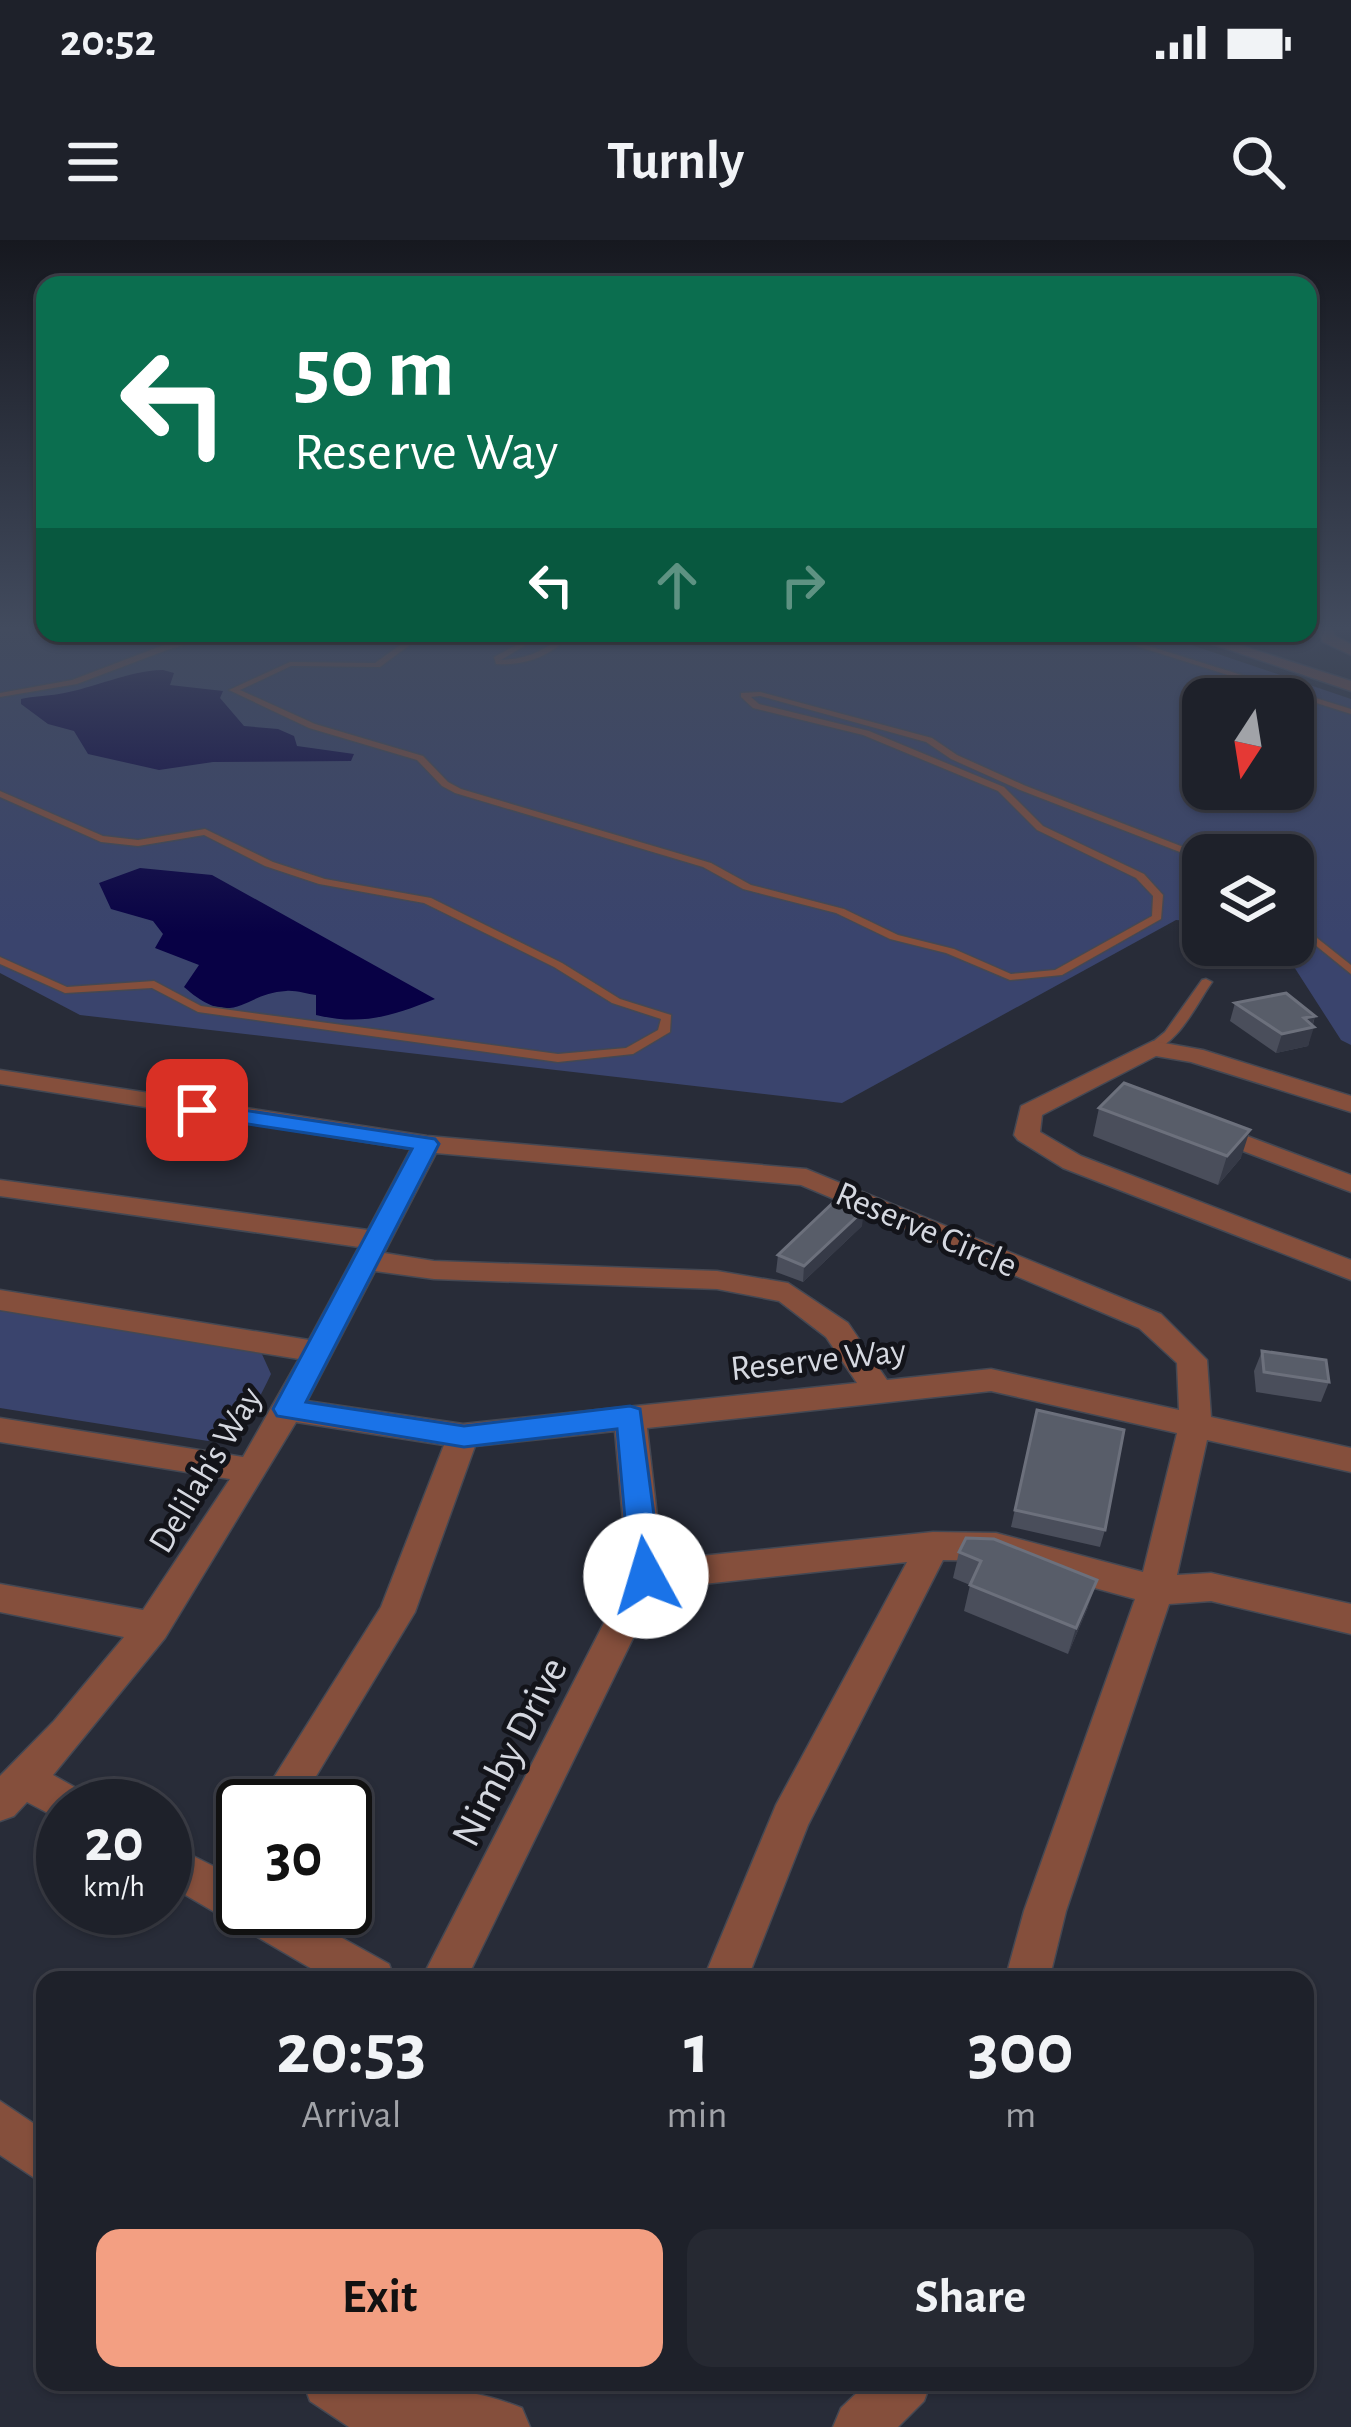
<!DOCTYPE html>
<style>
:root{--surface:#1e212a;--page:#262932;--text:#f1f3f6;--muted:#a1a3a8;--line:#3c3e47;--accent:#f39f82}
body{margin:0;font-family:"Alegreya Sans",sans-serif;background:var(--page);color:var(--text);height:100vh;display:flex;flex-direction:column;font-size:45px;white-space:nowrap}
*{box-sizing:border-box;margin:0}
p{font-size:39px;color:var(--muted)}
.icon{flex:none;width:66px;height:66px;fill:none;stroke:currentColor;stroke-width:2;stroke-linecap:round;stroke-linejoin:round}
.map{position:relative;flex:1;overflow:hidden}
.details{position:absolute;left:36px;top:1731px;width:1278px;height:420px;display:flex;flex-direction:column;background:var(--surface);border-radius:24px;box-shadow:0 3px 9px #0004,0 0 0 3px var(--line)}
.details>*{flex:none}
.hud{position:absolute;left:36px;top:36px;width:1281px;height:366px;border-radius:24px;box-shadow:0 3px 9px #0004,0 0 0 3px var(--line);background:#0b6e4f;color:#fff;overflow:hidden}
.needle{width:78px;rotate:192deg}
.tools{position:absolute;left:1182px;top:438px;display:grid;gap:24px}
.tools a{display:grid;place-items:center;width:132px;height:132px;border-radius:24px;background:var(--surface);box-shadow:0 3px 9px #0004,0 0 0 3px var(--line);font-size:60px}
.speed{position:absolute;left:36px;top:1539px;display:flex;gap:24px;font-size:60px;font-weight:700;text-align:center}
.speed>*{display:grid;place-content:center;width:156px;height:156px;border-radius:50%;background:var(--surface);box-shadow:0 3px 9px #0004,0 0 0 3px var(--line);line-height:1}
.speed small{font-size:30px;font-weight:400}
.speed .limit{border:6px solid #111;border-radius:18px;background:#fff;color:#111}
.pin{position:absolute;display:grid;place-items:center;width:102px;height:102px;color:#fff;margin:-51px;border-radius:24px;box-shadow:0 6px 18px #0006}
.me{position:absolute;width:132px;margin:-66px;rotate:354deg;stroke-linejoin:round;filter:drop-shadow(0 0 9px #0008)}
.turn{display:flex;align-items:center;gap:42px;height:252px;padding:0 60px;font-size:54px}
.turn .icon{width:156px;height:156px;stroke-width:2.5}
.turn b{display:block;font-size:84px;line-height:102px}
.lanes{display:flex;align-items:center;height:114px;padding:0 60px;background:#0003;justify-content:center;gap:60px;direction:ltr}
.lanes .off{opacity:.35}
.eta{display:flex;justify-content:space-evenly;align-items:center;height:204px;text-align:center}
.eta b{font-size:72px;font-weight:600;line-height:84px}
.action{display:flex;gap:24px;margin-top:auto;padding:24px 60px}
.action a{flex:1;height:138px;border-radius:24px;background:var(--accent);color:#111;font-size:48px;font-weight:600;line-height:138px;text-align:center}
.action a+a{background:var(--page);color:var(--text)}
.status{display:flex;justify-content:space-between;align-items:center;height:84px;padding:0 60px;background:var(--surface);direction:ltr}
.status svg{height:33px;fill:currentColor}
header{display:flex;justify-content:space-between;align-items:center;height:156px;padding:0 60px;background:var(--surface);font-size:54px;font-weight:600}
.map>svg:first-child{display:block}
.green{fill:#3a446d;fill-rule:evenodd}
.water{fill:#080145}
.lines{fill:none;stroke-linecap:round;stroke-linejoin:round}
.service-casing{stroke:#444853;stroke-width:3}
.minor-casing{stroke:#444853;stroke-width:3}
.tertiary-casing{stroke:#444853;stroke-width:3}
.service{fill:#854f3c;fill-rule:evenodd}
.minor{fill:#854f3c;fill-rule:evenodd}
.tertiary{fill:#854f3c;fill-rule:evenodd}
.wall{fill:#4a4e5b}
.shaded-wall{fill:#363a47}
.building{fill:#585d69;stroke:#6c707c;stroke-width:3}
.route{fill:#1a73e8;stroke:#114b97;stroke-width:3}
.labels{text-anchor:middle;stroke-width:10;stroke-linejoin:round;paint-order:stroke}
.street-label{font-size:36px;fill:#d5d8e0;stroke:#13141a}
.near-street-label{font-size:42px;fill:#d5d8e0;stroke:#13141a}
</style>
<div class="status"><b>20:52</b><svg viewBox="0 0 49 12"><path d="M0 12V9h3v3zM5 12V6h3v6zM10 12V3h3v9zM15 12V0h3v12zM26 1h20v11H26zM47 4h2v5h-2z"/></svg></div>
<header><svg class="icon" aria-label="menu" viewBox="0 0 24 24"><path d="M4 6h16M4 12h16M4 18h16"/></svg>Turnly<svg class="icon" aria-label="search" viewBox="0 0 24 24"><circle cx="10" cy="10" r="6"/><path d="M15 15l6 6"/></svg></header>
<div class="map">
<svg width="1351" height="2187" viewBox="0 0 1351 2187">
<rect width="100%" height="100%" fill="#282c38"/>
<path class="green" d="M0,387H45V393H1156L1351,459V805L1341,800L1280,705H1293V615H1203V682L1176,680L842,863L80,775L0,733ZM1203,459H1293V549H1203Z
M0,1071L229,1104L261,1112L271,1134C255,1167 245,1190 208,1201L0,1168Z"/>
<path class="water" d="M163,430L174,433L170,445L223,451L220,458L244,486L278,489L294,496L297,506L354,514L351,521L213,522L159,530L88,514L74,491L48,484L21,464V459C34,456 46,456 59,454C95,448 127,431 163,430Z
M140,628L212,635L435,759C392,776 362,786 316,775V755C307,754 295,750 286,751C243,753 234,791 184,747L199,725L155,708L163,694L153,681L111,669L99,643Z"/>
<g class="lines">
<g class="service-casing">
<path id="service" d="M211,393H224L167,410L77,444L0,457V453L72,440L161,406Z
M417,393H426L380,427L291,426L240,450L315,484L423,516L448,542L461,549L711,623L751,645L844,669L898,695L954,709L1011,734L1055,730L1152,676L1153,656L1136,638L1037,590L998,551L863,495L753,468L741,457V453L760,452L932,498L957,515L1026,546L1204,615L1203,621L1020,550L951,519L926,502L760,456L751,457L759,464L869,491L1004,547L1043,586L1144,634L1163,655L1161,679L1062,735L1010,740L946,713L890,699L836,673L743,649L703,627L455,553L442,546L417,520L309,488L229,450L290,422L375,423Z
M511,393H520L531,402L501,420C527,419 546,411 564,393H572C552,416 526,426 496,424L494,417L522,402Z
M1095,393H1107L1351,469V474Z
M0,551L103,596L138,600L205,589L273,622L325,639L431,658L562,723L620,759L671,775L670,792L633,814L558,822L198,772L152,748L65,753L0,724V717L67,747L154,741L201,766L558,814L626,808L658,790L661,779L612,763L554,727L424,663L319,644L265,626L204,595L138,606L101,602L0,557Z
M1293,679L1351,725V734L1293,687Z
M1206,739L1212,742C1196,765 1177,807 1149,811V805L1165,792L1202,740Z"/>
</g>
<g class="minor-casing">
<path id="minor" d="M1317,387H1331L1335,396L1351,404V415L1323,402Z
M1153,801L1203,810L1351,856V872L1191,822L1156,816L1042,875L1040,892L1081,916L1351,1020V1040L1063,928L1018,900L1014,895L1021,866Z
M0,830L427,896L806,929L1161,1074L1207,1120L1211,1177L1351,1208V1232L1207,1200L1177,1335L1211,1333L1351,1364V1394L1211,1361L1169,1364L1066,1671L1049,1740H1005L1024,1671L1135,1359L996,1321L943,1320L808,1585L747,1740H703L776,1565L907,1322L657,1349L466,1740H421L628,1336L615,1191L475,1206L415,1372L298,1566H256L381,1367L444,1205L296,1182L165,1398L53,1535L85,1553L91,1566H63V1581L27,1562L14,1576L0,1581V1536L54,1481L124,1397L0,1372V1344L143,1370L230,1239L0,1202V1178L243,1217L299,1119L0,1070V1050L309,1100L359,1007L0,956V940L368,990L411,909L0,844ZM436,913L801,945L1139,1088L1177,1123L1179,1170L991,1129L887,1140L848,1083L788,1043L717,1031L434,1021L384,1013ZM375,1031L434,1039L717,1049L779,1061L826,1097L857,1143L463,1184L307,1161ZM991,1151L1177,1193L1143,1332L996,1293L933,1292L662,1320L647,1188Z
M1207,881L1351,935V952L1198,894L1194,889Z
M243,1600V1668H288L389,1724L395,1740H331L165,1643V1602L215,1627L228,1605Z
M0,1861L45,1891V1945L0,1915Z
M303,2142C373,2142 456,2141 522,2168L530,2187H349L310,2161Z
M868,2142H931L924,2161L898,2187H833L841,2168Z"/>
</g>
<g class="tertiary-casing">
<path id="tertiary" d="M1180,393H1202L1351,441V451Z"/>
</g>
<use href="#service" class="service"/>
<use href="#minor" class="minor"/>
<use href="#tertiary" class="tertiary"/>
</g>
<path class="wall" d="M1235,763L1315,776L1308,806L1276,813L1230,781Z
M1099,868L1241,918L1218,945L1093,896Z
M862,986L803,1042L776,1032L778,1015Z
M1262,1111L1329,1142L1321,1162L1256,1152L1254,1131Z
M1037,1170L1105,1290L1100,1307L1011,1287Z
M959,1312L1088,1367L1068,1414L964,1371L970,1345L953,1338Z"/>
<path class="shaded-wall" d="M1315,776L1311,788L1314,787L1308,806L1276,813L1282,794L1304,778Z
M1250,890L1241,918L1218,945L1227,916Z
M864,970L862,986L803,1042L804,1026Z
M1097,1340L1088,1367L1068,1414L1076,1388Z"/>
<path class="building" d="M1286,753L1315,776L1304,778L1314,787L1282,794L1235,763Z
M1124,843L1250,890L1227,916L1099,868Z
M838,958L864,970L804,1026L778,1015Z
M1262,1111L1326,1120L1329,1142L1264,1132Z
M1037,1170L1124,1190L1105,1290L1015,1270Z
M966,1298L994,1299L1097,1340L1076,1388L970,1345L981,1321L959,1312Z"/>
<linearGradient id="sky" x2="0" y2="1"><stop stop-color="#16181f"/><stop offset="0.56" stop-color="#424b5e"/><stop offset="1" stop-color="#424b5e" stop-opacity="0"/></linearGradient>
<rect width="1351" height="693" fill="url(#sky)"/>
<path class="route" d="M197,863L435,899L439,904L306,1162L464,1186L630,1166L640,1169L662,1336L657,1345L646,1349L634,1345L630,1336L617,1189L464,1207L277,1176L273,1169L412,909L189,875V865Z"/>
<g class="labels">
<g class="street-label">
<text transform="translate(927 988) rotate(23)" y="13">Reserve Circle</text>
<text transform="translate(818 1118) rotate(-6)" y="13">Reserve Way</text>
<text transform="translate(204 1229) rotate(-59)" y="13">Delilah's Way</text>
</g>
<g class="near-street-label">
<text transform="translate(508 1511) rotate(-63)" y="15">Nimby Drive</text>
</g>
</g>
</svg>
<div class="tools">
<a><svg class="needle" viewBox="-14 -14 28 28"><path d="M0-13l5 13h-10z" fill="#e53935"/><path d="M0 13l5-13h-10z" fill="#a1a3a8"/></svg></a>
<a><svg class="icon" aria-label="layers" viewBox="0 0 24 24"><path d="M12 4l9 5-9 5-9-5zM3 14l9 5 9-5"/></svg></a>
</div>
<div class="speed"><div>20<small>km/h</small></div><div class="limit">30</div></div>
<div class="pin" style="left:197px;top:870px;background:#d93025"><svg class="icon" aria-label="arrive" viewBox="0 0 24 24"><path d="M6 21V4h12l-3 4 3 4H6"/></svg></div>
<svg class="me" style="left:646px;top:1336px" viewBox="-20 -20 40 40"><circle r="19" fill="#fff"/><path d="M0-13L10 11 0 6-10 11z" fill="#1a73e8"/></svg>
<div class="hud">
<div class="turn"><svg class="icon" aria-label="left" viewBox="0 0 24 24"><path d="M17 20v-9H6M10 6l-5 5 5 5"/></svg><div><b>50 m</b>Reserve Way</div></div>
<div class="lanes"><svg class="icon" aria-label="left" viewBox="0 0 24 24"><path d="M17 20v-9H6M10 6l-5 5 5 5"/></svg><svg class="icon off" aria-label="ahead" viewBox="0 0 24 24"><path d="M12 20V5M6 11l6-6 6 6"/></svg><svg class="icon off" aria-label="right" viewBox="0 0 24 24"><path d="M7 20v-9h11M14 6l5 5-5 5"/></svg></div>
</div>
<section class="details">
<div class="eta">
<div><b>20:53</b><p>Arrival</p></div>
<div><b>1</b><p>min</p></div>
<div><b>300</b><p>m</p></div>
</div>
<div class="action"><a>Exit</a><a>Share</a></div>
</section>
</div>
